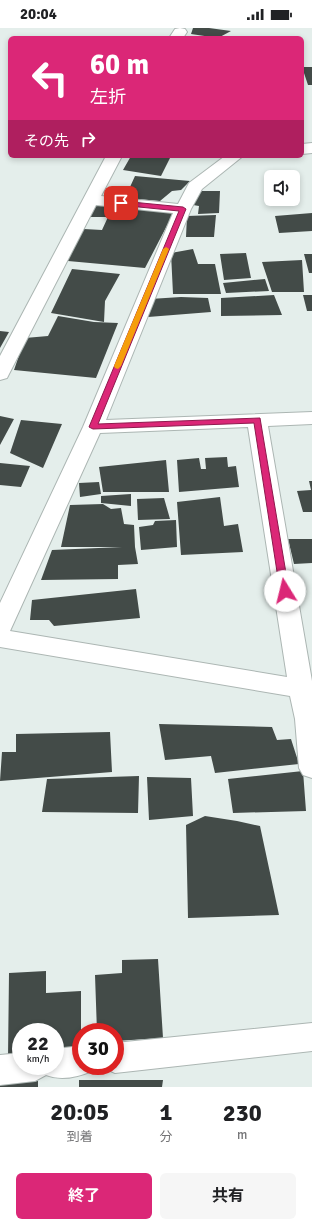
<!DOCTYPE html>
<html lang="ja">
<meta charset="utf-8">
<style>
:root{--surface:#fff;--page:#f6f6f6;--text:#202124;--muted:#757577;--accent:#db2777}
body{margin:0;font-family:Signika,"Noto Sans JP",sans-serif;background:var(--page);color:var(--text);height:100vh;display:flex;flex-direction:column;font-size:15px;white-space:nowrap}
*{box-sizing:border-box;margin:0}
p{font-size:13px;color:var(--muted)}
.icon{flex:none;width:22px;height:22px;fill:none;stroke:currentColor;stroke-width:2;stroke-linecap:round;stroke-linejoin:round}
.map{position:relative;height:1059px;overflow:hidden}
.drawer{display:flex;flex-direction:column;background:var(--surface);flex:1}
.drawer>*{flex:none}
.guide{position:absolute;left:8px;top:8px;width:296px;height:122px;border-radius:6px;box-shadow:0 2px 6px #0003;background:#db2777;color:#fff;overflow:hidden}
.controls{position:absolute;left:264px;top:142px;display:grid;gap:8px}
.controls a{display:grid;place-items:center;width:36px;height:36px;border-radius:6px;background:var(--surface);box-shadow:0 2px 6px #0003;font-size:20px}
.speed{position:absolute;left:12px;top:995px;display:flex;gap:8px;font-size:20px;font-weight:700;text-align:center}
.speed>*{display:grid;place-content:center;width:52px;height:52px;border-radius:50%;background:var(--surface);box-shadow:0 2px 6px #0003;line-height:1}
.speed small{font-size:10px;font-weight:400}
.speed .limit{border:6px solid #d22;background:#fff;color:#111}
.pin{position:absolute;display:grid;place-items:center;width:34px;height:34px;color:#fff;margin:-17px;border-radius:8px;box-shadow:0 2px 6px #0006}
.me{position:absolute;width:44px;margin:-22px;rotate:351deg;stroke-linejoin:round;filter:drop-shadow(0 0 3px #0008)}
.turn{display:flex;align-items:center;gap:14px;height:84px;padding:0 16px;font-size:18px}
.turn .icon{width:52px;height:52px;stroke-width:2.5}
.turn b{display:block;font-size:28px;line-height:34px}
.then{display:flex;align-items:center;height:38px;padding:0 16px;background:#0003;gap:8px;font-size:15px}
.eta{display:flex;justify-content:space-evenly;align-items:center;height:68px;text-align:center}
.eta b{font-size:24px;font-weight:700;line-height:28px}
.button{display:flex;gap:8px;margin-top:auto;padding:8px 16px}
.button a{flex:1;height:46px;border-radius:6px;background:var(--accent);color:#fff;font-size:16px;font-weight:700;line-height:46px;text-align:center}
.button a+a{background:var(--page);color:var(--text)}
.status{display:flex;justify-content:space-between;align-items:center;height:28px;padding:0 20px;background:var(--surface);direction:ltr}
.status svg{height:11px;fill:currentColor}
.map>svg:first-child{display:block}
.building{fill:#434b48}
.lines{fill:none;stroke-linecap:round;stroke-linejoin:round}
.minor-casing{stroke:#acb6b3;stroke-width:2}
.minor{fill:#fff;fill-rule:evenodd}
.route{fill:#db2777;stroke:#8e194d}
.slow{fill:#f59e0b}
</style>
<div class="status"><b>20:04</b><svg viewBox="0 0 49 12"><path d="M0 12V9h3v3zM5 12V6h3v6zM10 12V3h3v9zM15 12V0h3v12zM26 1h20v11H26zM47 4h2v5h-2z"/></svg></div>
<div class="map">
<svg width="312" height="1059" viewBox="0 0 312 1059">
<rect width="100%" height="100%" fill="#e4eeeb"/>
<path class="building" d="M193,0H209L231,3L218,10L191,6Z
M302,39H312V57H308Z
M131,128H171L161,148L123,142Z
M135,148L190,153L181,162L172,163L160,173L125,170Z
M193,163H220L219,185L198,186L199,178L193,177Z
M96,176L174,184L145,240L68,233L66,230L84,201L102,202L108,189H89Z
M312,185V203L279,205L275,188Z
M216,187L214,209H186L187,188Z
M193,221L198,236H215L221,266H173L171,225Z
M246,225L251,250L224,252L220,226Z
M304,226H312V245H309Z
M302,232L304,264H272L262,234Z
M72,241L120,246L105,273L104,294L51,285Z
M265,251L269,263L226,265L223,255Z
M274,267L282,287L221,288V270Z
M303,267H312V283H307Z
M181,269L208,270L211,284L148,289L150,271Z
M58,288L94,294L118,295L96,350L14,342L25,310L48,308Z
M0,303L9,304L0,320Z
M0,388L14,391L0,417Z
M21,392L62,396L43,440L10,425Z
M227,429L228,439L236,438L239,459L179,464L177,432L199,430L201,441H206L205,430Z
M166,432L169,464H103L99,439Z
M0,435L30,438L21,459L0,457Z
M309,453H312V484H303L297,463L311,462Z
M99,454L101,466L80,469L79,455Z
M131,466V478L101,475V468Z
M220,469L224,498L238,496L243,524L181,527L177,474Z
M164,470L170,491L138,492L137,471Z
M103,476L111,481L121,480L124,496L134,497L135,519L138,536L118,537V551L41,552L52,522L122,519H61L70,477Z
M176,492L177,519L141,522L139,499L153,497L155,493Z
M288,511H312V535L294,536Z
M136,561L140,590L54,598L49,592H30L32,572Z
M159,696L272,699L277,712L291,711L299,736L215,745L211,728L165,732Z
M110,704L112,744L0,753L2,724H16V706Z
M303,743L306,783L233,785L228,751Z
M139,748L138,785L42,784L47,751Z
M147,749L191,750L193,788L149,792Z
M205,788L237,793L260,798L279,887L188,890L186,797Z
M158,931L163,1010L115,1013V1004H97L95,947L122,945V932Z
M46,943V965L81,963V1025L55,1027V1004H21V1029L8,1030L9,945Z
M79,1052H163L162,1059H79Z
M38,1053V1059H0V1056Z"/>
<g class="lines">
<g class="minor-casing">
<path id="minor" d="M180,0L185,1L187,4L183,10H169L175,1Z
M312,115V125L302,126V116Z
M106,128H122L101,168L178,176L189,155L225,128H243L202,161L191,181L106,392L312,384V396L268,398L312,653V750L303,747L299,740L295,691L290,668L0,619V575L83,399L173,185L96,177L9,346L7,350L0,352V328ZM248,399L287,649L10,603L100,405Z
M312,995V1023L115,1045L104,1040L103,1038H115V1015Z
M81,1018V1038H94L92,1043C78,1049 61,1053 46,1047L35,1053L0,1057V1027L21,1025V1038H55V1021Z"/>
</g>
<use href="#minor" class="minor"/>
</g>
<path class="route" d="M121,173L183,179L186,181L98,396L260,390L289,563L288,565H281L280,563L254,395L93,401L89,399L179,183L119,177L118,175Z"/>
<path class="slow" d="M166,219L169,221L121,338L118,341L115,340L114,338L163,221Z"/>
</svg>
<div class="controls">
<a><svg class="icon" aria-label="sound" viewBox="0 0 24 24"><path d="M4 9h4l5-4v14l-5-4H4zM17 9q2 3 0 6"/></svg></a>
</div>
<div class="speed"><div>22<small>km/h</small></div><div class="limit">30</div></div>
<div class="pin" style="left:121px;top:175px;background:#d93025"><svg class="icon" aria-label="arrive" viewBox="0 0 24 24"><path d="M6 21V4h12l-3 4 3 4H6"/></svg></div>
<svg class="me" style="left:285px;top:563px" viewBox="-20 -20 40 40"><circle r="19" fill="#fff"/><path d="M0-13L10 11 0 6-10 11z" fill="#db2777"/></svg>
<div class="guide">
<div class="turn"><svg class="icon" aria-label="left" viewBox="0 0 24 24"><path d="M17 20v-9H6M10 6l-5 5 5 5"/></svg><div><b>60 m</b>左折</div></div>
<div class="then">その先<svg class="icon" aria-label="right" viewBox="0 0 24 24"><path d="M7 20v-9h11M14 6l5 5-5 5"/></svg></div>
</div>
</div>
<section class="drawer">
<div class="eta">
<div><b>20:05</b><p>到着</p></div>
<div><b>1</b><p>分</p></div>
<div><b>230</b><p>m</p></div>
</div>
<div class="button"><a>終了</a><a>共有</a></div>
</section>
